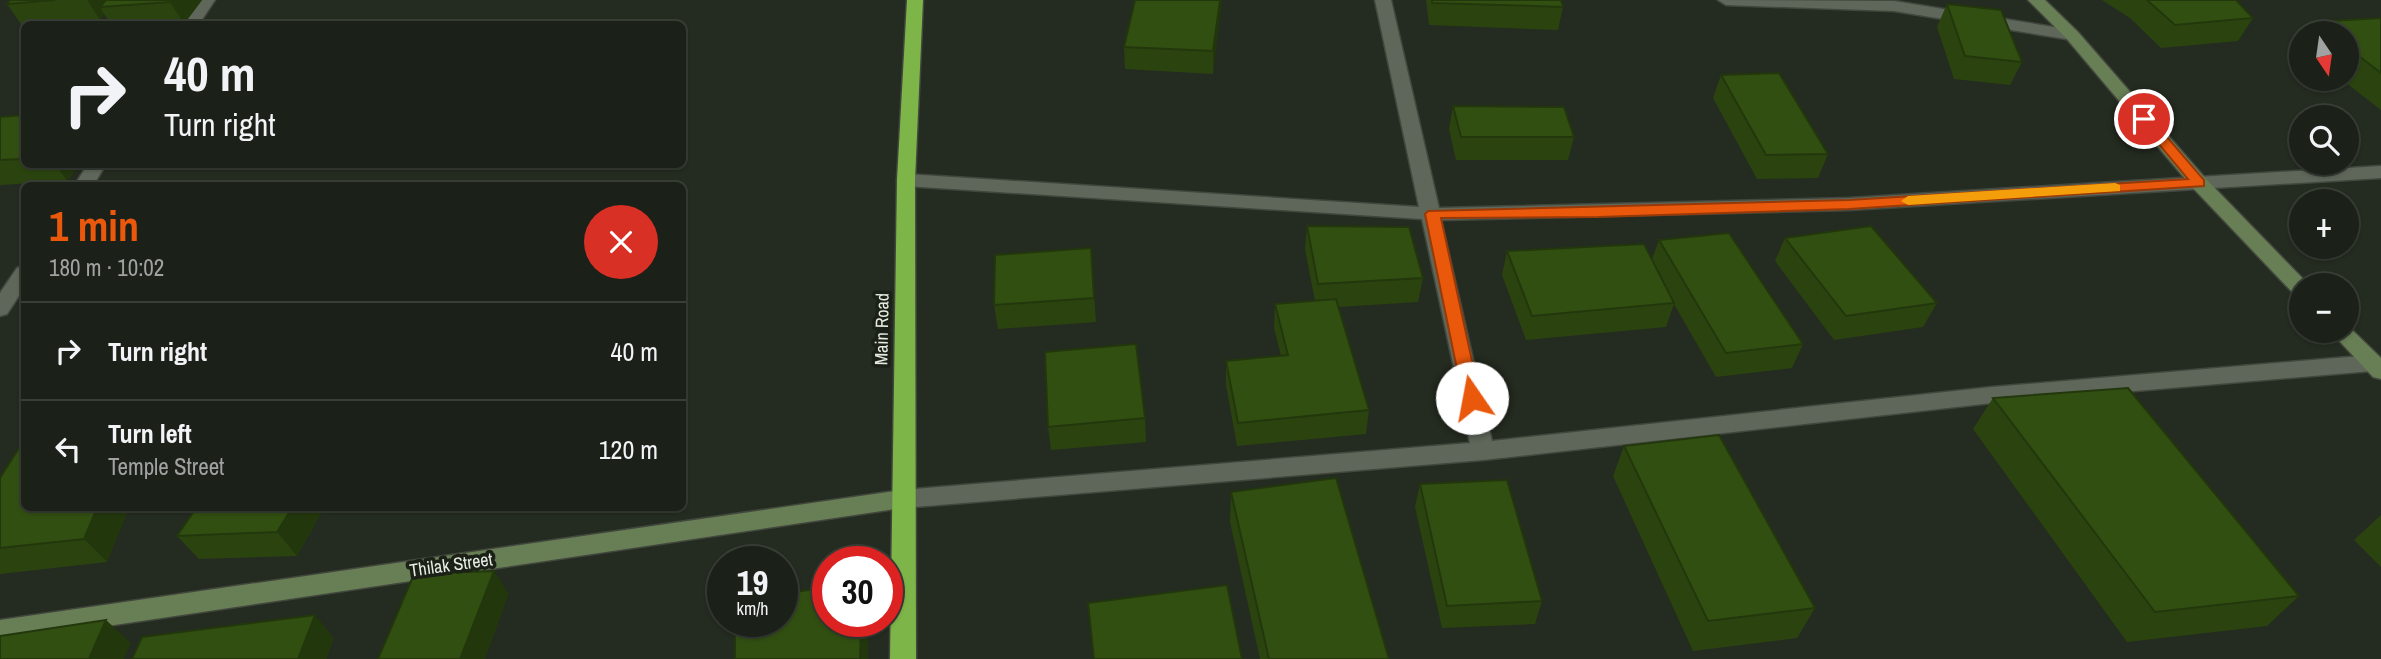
<!DOCTYPE html>
<meta charset="utf-8">
<style>
:root{--surface:#1b2018;--page:#242821;--text:#f1f3f6;--muted:#a0a3a2;--line:#393e37;--accent:#ea580c}
body{margin:0;font-family:"Archivo Narrow",sans-serif;background:var(--page);color:var(--text);height:100vh;display:flex;flex-direction:column;font-size:26px;white-space:nowrap}
*{box-sizing:border-box;margin:0}
p{font-size:23px;color:var(--muted)}
.icon{flex:none;width:38px;height:38px;fill:none;stroke:currentColor;stroke-width:2;stroke-linecap:round;stroke-linejoin:round}
.map{position:relative;flex:1;overflow:hidden}
.panel{position:absolute;left:21px;top:182px;width:665px;height:329px;display:flex;flex-direction:column;background:var(--surface);border-radius:10px;box-shadow:0 2px 5px #0004,0 0 0 2px var(--line)}
.panel>*{flex:none}
.guide{position:absolute;left:21px;top:21px;width:665px;height:147px;border-radius:10px;box-shadow:0 2px 5px #0004,0 0 0 2px var(--line);background:#1b2018;color:var(--text);overflow:hidden}
.needle{width:46px;rotate:167deg}
.fabs{position:absolute;left:2289px;top:21px;display:grid;gap:14px}
.fabs a{display:grid;place-items:center;width:70px;height:70px;border-radius:50%;background:var(--surface);box-shadow:0 2px 5px #0004,0 0 0 2px var(--line);font-size:35px}
.speed{position:absolute;left:707px;top:546px;display:flex;gap:14px;font-size:35px;font-weight:700;text-align:center}
.speed>*{display:grid;place-content:center;width:91px;height:91px;border-radius:50%;background:var(--surface);box-shadow:0 2px 5px #0004,0 0 0 2px var(--line);line-height:1}
.speed small{font-size:18px;font-weight:400}
.speed .limit{border:10px solid #d22;background:#fff;color:#111}
.pin{position:absolute;display:grid;place-items:center;width:60px;height:60px;color:#fff;margin:-30px;border:4px solid #fff;border-radius:50%;box-shadow:0 2px 7px #0007}
.me{position:absolute;width:77px;margin:-38px;rotate:348deg;stroke-linejoin:round;filter:drop-shadow(0 0 5px #0008)}
.turn{display:flex;align-items:center;gap:24px;height:147px;padding:0 28px;font-size:32px}
.turn .icon{width:91px;height:91px;stroke-width:2.5}
.turn b{display:block;font-size:49px;line-height:60px}
.round{display:grid;place-items:center;flex:none;width:74px;height:74px;border-radius:37px;background:var(--page)}
.overview{display:flex;align-items:center;justify-content:space-between;height:119px;padding:0 28px}
h1{font-size:42px;font-weight:800;line-height:52px;color:var(--accent)}
ul{padding:0;list-style:none}
li{display:flex;align-items:center;gap:21px;height:98px;padding:0 28px;border-top:2px solid var(--line)}
li div{flex:1}
li b{display:block;font-size:26px}
li em{font-style:normal}
.map>svg:first-child{display:block}
.lines{fill:none;stroke-linecap:round;stroke-linejoin:round}
.street-casing{stroke:#42473d;stroke-width:3}
.secondary-casing{stroke:#42473d;stroke-width:3}
.highway-casing{stroke:#42473d;stroke-width:3}
.street{fill:#5f675a;fill-rule:evenodd}
.secondary{fill:#687e55;fill-rule:evenodd}
.highway{fill:#7eb549;fill-rule:evenodd}
.wall{fill:#2b440f}
.shaded-wall{fill:#23370d}
.building{fill:#324f12;stroke:#23370d;stroke-width:2}
.route{fill:#ea580c;stroke:#983908;stroke-width:2}
.slow{fill:#f59e0b}
.labels{text-anchor:middle;stroke-width:7;stroke-linejoin:round;paint-order:stroke}
.street-label{font-size:18px;fill:#e6ebe3;stroke:#1b2116}
</style>
<div class="map">
<svg width="2381" height="659" viewBox="0 0 2381 659">
<rect width="100%" height="100%" fill="#242b20"/>
<g class="lines">
<g class="street-casing">
<path id="street" d="M199,0H215L199,24H183Z
M1375,0H1391L1439,208L1849,198L2381,166V178L1849,210L1441,220L1492,441L1992,387L2372,355L2380,357L2381,366L2372,371L1992,403L1483,460L902,508L894,506L890,499L894,492L902,490L1470,443L1422,219L906,186L897,180L906,174L1419,207Z
M1718,0L1894,1L2072,30L2080,35L2072,40L1894,11L1726,5Z
M88,164H106L93,186H74Z
M24,266V288L7,314L0,316V293L17,268Z"/>
</g>
<g class="secondary-casing">
<path id="secondary" d="M2028,0H2045L2078,32L2206,179L2308,284L2301,285V296L2294,294L2192,187L2066,38Z
M2347,325L2381,358V379L2373,377L2330,331H2347Z
M902,490L910,492L914,499L910,506L902,508L0,642V620Z"/>
</g>
<g class="highway-casing">
<path id="highway" d="M907,0H923L915,180L916,659H890L897,180Z"/>
</g>
<use href="#street" class="street"/>
<use href="#secondary" class="secondary"/>
<use href="#highway" class="highway"/>
</g>
<path class="wall" d="M10,0H202L184,24H111L104,14L100,20L49,24H24V27H23L7,4Z
M1220,0L1213,74L1125,69L1124,47Z
M1426,0H1561L1563,7L1558,30L1429,25Z
M2102,0H2236L2253,18L2238,41L2161,48L2130,18Z
M1947,4L2022,62L2010,85L1954,79L1937,27Z
M2381,18V110L2341,79H2347V33H2306L2313,22Z
M2301,39V48L2297,45Z
M1721,75L1828,154L1818,178L1757,179L1713,98Z
M1453,106L1574,137L1568,160H1456L1449,129Z
M24,115V164H80L67,181L0,185V117Z
M1307,226L1423,278L1418,302L1338,307L1369,410L1366,434L1237,446L1226,385V361L1281,356L1274,328L1275,304L1315,301L1305,249Z
M1785,238L1937,303L1923,327L1834,340L1775,261Z
M1659,240L1803,344L1792,368L1716,377L1674,304L1666,327L1526,340L1502,275L1507,251L1652,259Z
M1091,248L1096,322L998,329L994,305Z
M1993,398L2299,596L2267,626L2127,642L1973,429Z
M1145,418L1146,442L1051,450L1048,427Z
M1624,446L1815,608L1797,638L1693,651L1613,476Z
M0,478L129,508L107,562L0,574Z
M1420,484L1542,601L1535,624L1442,628L1415,507Z
M1231,492L1389,659H1260L1230,522Z
M324,508L297,556L199,559L177,536Z
M2381,515V567L2354,540Z"/>
<path class="shaded-wall" d="M87,0H115L100,7L104,14L100,20Z
M172,0H202L184,24L170,2Z
M1220,0H1222V2L1213,74V51Z
M55,164H80L67,181Z
M97,508H129L107,562L84,539Z
M292,508H324L297,556L277,532Z
M494,571L509,594L485,659H460Z
M315,615L334,638L327,659H298Z
M106,620L131,643L124,659H89Z
M861,621H868V659H860Z"/>
<path class="building" d="M10,0H55L7,4Z
M106,0H172L170,2L100,7Z
M1135,0H1220L1213,51L1124,47Z
M1432,0H1561L1563,7L1432,3Z
M2147,0H2236L2253,18L2175,25Z
M1947,4L2001,10L2022,62L1965,56Z
M2381,18V73L2347,47V33H2328L2313,22Z
M1779,73L1828,154L1766,155L1721,75Z
M1453,106L1564,107L1574,137H1461Z
M24,115V159L0,160V117Z
M1307,226L1409,227L1423,278L1318,284Z
M1871,226L1937,303L1846,316L1785,238Z
M1729,233L1803,344L1726,353L1659,240Z
M1644,244L1674,303L1532,316L1507,251Z
M1091,248L1094,298L994,305L995,255Z
M1336,299L1369,410L1238,423L1226,361L1288,355L1275,304Z
M1136,344L1145,418L1048,427L1045,352Z
M2128,388L2299,596L2155,612L1993,398Z
M1719,435L1815,608L1708,621L1624,446Z
M24,440V508H97L84,539L0,548V478Z
M1336,478L1389,659H1269L1231,492Z
M1507,480L1542,601L1447,606L1420,484Z
M196,508H292L277,532L177,536Z
M494,571L460,659H378L414,574Z
M1227,585L1242,659H1094L1088,603Z
M828,587V621H861L860,659H735V621H782V594Z
M315,615L298,659H132L142,637Z
M106,620L89,659H0V636Z"/>
<path class="route" d="M2144,115L2149,116L2204,180V186L1849,209L1598,217L1441,218L1480,398L1472,405L1463,398L1425,214L1428,211L1849,200L2188,179L2138,119Z"/>
<path class="slow" d="M2115,183L2120,185V191L1908,205L1901,201L1908,196Z"/>
<g class="labels">
<g class="street-label">
<text transform="translate(882 329) rotate(-89)" y="6">Main Road</text>
<text transform="translate(451 565) rotate(-8)" y="6">Thilak Street</text>
</g>
</g>
</svg>
<div class="fabs">
<a><svg class="needle" viewBox="-14 -14 28 28"><path d="M0-13l5 13h-10z" fill="#e53935"/><path d="M0 13l5-13h-10z" fill="#a0a3a2"/></svg></a>
<a><svg class="icon" aria-label="search" viewBox="0 0 24 24"><circle cx="10" cy="10" r="6"/><path d="M15 15l6 6"/></svg></a>
<a>+</a>
<a>−</a>
</div>
<div class="speed"><div>19<small>km/h</small></div><div class="limit">30</div></div>
<div class="pin" style="left:2144px;top:119px;background:#d93025"><svg class="icon" aria-label="arrive" viewBox="0 0 24 24"><path d="M6 21V4h12l-3 4 3 4H6"/></svg></div>
<svg class="me" style="left:1472px;top:398px" viewBox="-20 -20 40 40"><circle r="19" fill="#fff"/><path d="M0-13L10 11 0 6-10 11z" fill="#ea580c"/></svg>
<div class="guide">
<div class="turn"><svg class="icon" aria-label="right" viewBox="0 0 24 24"><path d="M7 20v-9h11M14 6l5 5-5 5"/></svg><div><b>40 m</b>Turn right</div></div>
</div>
<section class="panel">
<div class="overview"><div><h1>1 min</h1><p>180 m · 10:02</p></div><a class="round" style="background:#d93025;color:#fff"><svg class="icon" aria-label="close" viewBox="0 0 24 24"><path d="M6 6l12 12M18 6L6 18"/></svg></a></div>
<ul>
<li><svg class="icon" aria-label="right" viewBox="0 0 24 24"><path d="M7 20v-9h11M14 6l5 5-5 5"/></svg><div><b>Turn right</b></div><em>40 m</em></li>
<li><svg class="icon" aria-label="left" viewBox="0 0 24 24"><path d="M17 20v-9H6M10 6l-5 5 5 5"/></svg><div><b>Turn left</b><p>Temple Street</p></div><em>120 m</em></li>
</ul>
</section>
</div>
